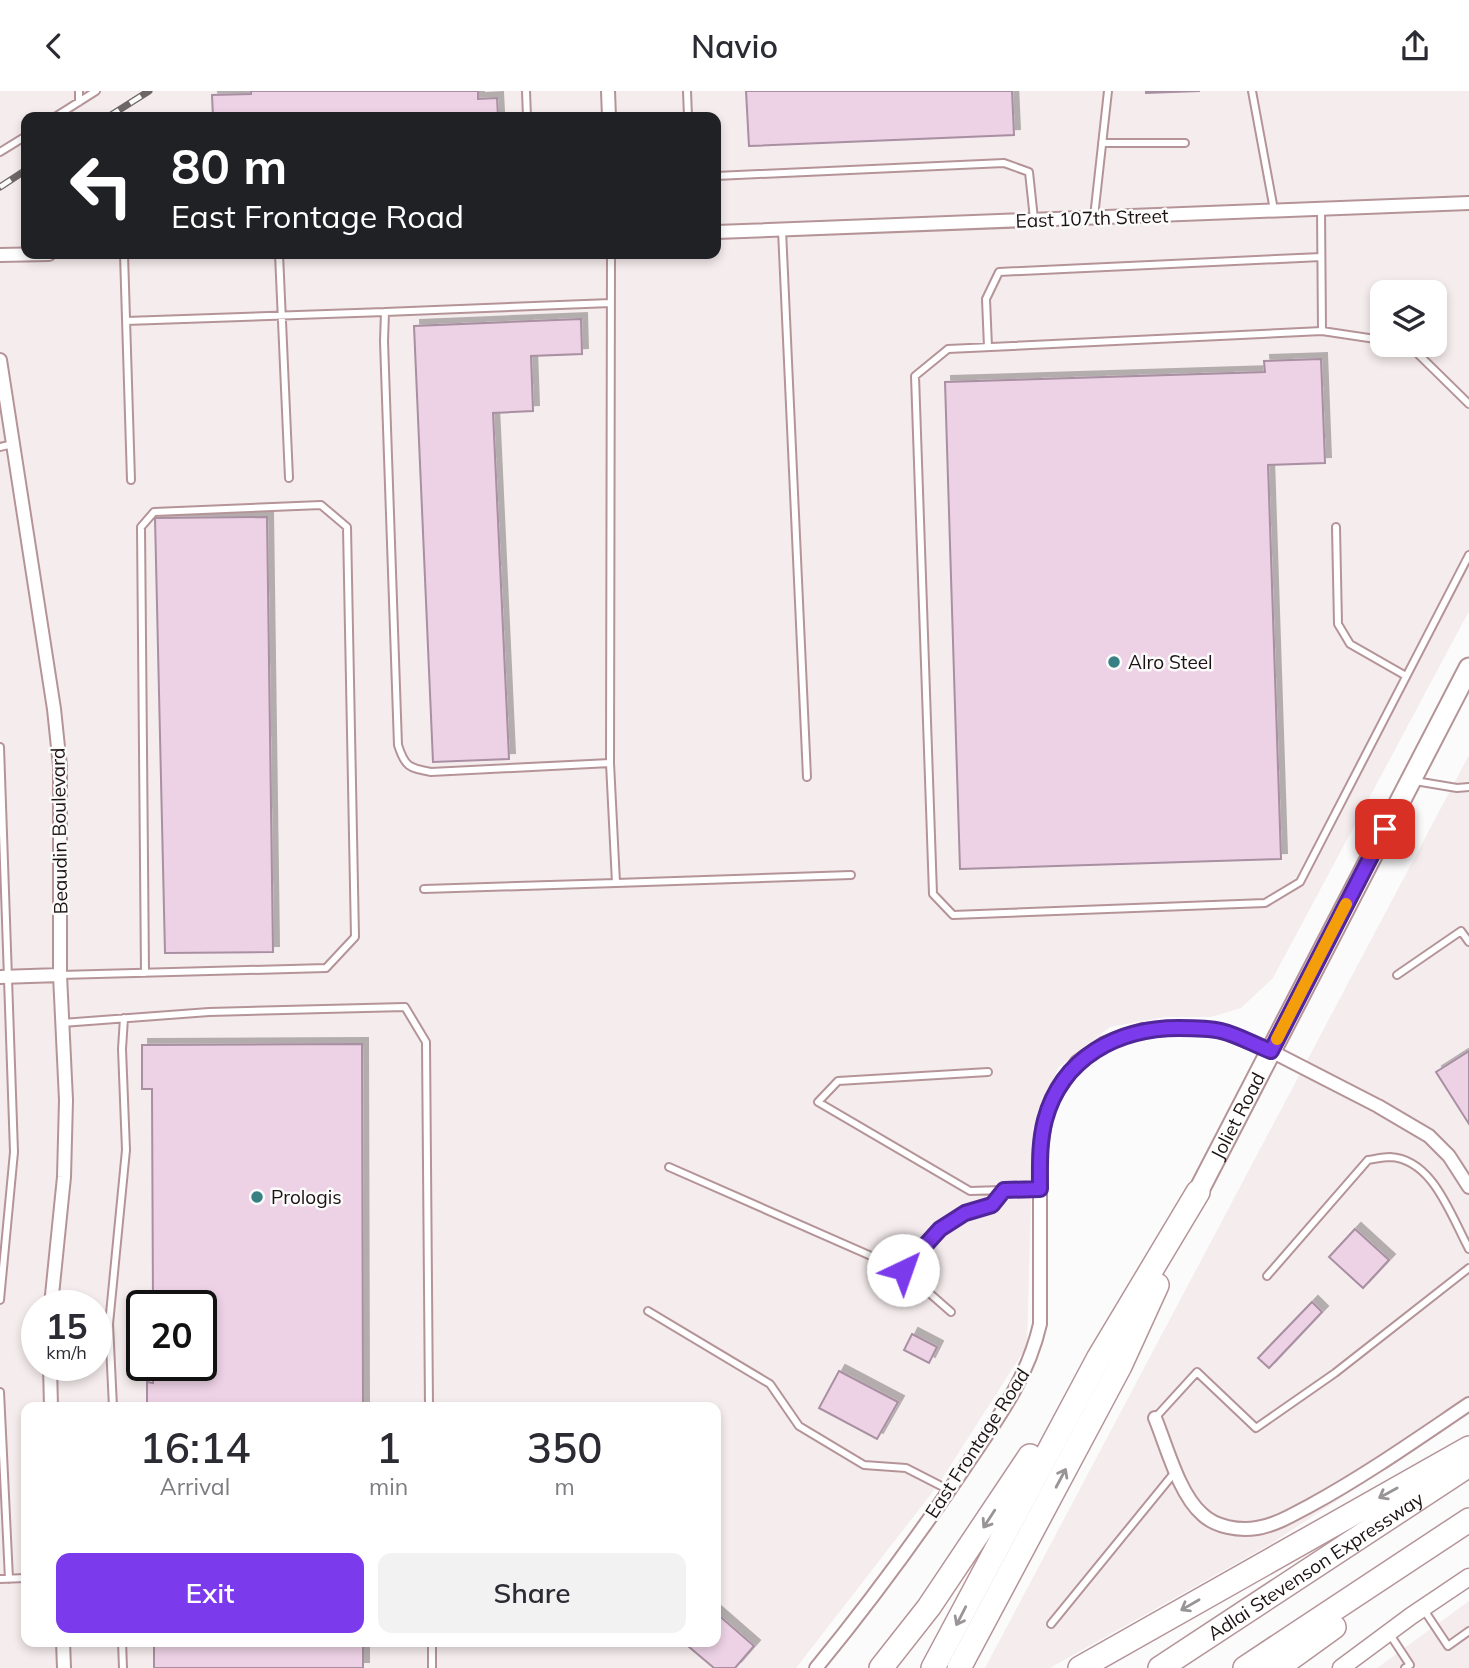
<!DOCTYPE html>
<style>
:root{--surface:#fff;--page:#f2f2f3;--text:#2b2b33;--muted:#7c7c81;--accent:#7c3aed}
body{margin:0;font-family:Mulish,sans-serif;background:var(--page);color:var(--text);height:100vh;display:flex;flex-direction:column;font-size:26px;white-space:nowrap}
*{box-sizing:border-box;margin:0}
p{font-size:23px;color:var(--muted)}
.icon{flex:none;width:38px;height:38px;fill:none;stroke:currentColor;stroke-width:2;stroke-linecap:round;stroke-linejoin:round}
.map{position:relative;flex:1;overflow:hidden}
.panel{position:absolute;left:21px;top:1311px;width:700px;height:245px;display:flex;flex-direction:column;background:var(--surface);border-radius:14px;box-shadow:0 4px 10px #0003}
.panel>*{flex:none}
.guide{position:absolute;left:21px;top:21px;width:700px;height:147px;border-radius:14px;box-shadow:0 4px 10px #0003;background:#202124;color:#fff;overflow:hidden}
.controls{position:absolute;left:1370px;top:189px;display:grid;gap:14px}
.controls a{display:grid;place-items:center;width:77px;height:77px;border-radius:14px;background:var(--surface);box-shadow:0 4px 10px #0003;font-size:35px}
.speed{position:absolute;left:21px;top:1199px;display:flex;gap:14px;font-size:35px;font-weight:700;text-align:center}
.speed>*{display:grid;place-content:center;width:91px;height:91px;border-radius:50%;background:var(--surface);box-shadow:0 4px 10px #0003;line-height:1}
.speed small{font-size:18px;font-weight:400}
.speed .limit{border:4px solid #111;border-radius:10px;background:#fff;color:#111}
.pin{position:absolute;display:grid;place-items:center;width:60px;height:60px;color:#fff;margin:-30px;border-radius:14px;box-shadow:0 4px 10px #0006}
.me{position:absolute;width:77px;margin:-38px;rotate:42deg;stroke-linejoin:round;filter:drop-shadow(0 0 5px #0008)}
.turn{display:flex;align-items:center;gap:24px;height:147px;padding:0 35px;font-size:32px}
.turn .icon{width:91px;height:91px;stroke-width:2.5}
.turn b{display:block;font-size:49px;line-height:60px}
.eta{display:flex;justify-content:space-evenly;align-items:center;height:119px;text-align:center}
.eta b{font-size:42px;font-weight:600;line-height:49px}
.action{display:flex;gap:14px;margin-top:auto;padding:14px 35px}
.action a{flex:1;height:80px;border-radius:14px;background:var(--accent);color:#fff;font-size:28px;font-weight:600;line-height:80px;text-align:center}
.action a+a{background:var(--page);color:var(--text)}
header{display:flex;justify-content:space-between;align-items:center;height:91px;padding:0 35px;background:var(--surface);font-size:32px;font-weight:600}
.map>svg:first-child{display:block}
.built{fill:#f5eced;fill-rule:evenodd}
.building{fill:#edd2e5;stroke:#a88fa1;stroke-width:2;filter:url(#shadow)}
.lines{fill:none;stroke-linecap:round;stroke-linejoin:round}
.service-casing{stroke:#b59498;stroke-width:10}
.minor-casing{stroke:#b59498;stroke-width:16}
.tertiary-casing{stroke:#b59498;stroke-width:19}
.primary-casing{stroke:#b59498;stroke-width:23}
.motorway-casing{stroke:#b59498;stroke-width:26}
.service{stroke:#fff;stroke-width:6}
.minor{stroke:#fff;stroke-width:12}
.tertiary{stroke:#fff;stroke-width:16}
.primary{stroke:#fff;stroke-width:19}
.motorway{stroke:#fff;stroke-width:23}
.rail-casing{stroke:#6e6768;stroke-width:7}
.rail{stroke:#fbfbfb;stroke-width:4.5;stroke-dasharray:13;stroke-linecap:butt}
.oneway{stroke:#999495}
.route-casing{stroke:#51269a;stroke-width:18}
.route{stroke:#7c3aed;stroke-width:12}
.slow{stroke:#f59e0b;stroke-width:12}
.poi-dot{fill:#378084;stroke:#fbfbfb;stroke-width:2.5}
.labels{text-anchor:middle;stroke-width:5;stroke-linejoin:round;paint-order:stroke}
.street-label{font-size:19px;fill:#1d1213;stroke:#fbfbfb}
.poi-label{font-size:19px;fill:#1d1213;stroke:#fbfbfb;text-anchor:start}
</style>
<header><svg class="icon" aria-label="back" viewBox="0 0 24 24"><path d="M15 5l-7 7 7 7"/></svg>Navio<svg class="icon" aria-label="share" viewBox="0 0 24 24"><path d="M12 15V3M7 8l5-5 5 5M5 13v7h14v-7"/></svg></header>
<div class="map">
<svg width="1469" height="1577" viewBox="0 0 1469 1577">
<defs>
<filter id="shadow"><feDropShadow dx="6" dy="-6" stdDeviation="0" flood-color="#0004"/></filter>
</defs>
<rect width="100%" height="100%" fill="#fbfbfb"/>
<path class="built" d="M0,0H1469V520L1273,887L1241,917L1211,926H1166L1110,936L1058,977L1033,1037L1027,1255L938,1394L796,1577H0ZM26,26H716V163H26ZM1382,201H1435V254H1382ZM37,1214H96V1274H37ZM142,1214H201V1274H142ZM26,1316H716V1550H26Z
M1469,664V1323L1269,1454L1050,1577H985Z
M1469,1510V1577H1377Z"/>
<path class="building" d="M251,0H478V8L497,7L498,26H213L212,4L251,3Z
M746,0H1012L1014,44L749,55Z
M1146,0H1200L1146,2Z
M581,228L582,263L531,265L533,320L493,322L509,668L433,671L414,235Z
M1321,268L1325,372L1268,374L1281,768L960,778L945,291L1265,281L1264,270Z
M267,426L273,861L165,862L155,427Z
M362,953L363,1316H147V1291L153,1292V1274H201V1214H153L152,998H142V954Z
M1469,960V1033L1436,981Z
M1355,1138L1389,1169L1363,1197L1329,1166Z
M1312,1211L1322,1221L1269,1277L1258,1267Z
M912,1243L937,1256L929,1272L904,1259Z
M839,1280L898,1311L877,1348L819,1317Z
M716,1522L754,1555L735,1577H714L682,1550H716Z
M154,1550H363V1577H154Z"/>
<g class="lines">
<g class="service-casing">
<path id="service" d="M79,0V11
M526,0L527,26
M687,0L688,26
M1252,0L1274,119
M55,26L96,0
M1102,52H1185
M0,61L26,45
M716,85L1004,72L1029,81L1034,128
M1321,118L1322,240
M1094,126L1108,0
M782,139L807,686
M124,163L131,389
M279,163L289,387
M611,212L385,221L384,250L398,654C405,676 409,677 431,681L610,672L611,163
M126,230L385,221
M1382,249L1322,240L948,258L915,285L933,803L953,824L1265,812L1300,791L1469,464
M1403,254L1412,257L1469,313
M988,256L986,208L999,181L1321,166
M0,356L13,353
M1336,436L1338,533L1350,553L1406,585
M0,656L14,1061L0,1209
M610,672L616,792L851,784
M1415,690L1457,697L1469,696
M424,798L616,792
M60,884L326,877L355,846L347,436L321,414L154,421L141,436L145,882
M1397,884L1461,840L1469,851
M62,932L209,921L405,916L426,951L429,1316
M988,981L838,990L818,1011L970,1100L1039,1098
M669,1076L903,1179L951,1221
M903,1179L940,1137L965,1122L992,1114L1004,1099
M1267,1185L1368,1069C1375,1068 1383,1066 1390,1066C1433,1068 1451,1125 1469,1158
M648,1220L770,1293L799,1335L864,1374L906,1377L949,1399
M0,1301L9,1488
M113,1316L109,1233L126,1059L122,958L124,927
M1155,1327L1197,1281L1256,1337L1335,1282L1469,1177
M0,1488L26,1487
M1424,1519L1448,1555L1469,1540
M1051,1533L1175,1381
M1389,1542L1410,1574L1405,1577
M122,1550L123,1577
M432,1550V1577"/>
</g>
<g class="minor-casing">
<path id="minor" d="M608,0L609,26
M716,141L1469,112
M0,164L49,163
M0,269L54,618L60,675V884L66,1009L64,1086L51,1214
M0,886L60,884
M50,1274L51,1316
M1155,1327C1167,1356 1179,1403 1202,1423C1215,1436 1239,1440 1257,1437C1276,1434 1294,1423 1311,1414C1366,1384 1417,1348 1469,1313
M63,1550L64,1577
M816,1577C868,1514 917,1447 963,1379C995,1331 1027,1290 1040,1233V1063L1045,1028L1051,1010L1077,971L1103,953L1123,945L1143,939L1198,937L1222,940L1271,960L1378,1015L1429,1045L1449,1065L1469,1096"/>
</g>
<g class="tertiary-casing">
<path id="tertiary" d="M1341,1577L1411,1525L1469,1486"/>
</g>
<g class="primary-casing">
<g id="primary">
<path id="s1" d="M1198,1101L1469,577"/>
</g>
</g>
<g class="motorway-casing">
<g id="motorway">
<path d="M881,1577L929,1516L1030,1365"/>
<path d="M933,1577L1098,1268L1198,1101"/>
<path d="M959,1577L1120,1275L1157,1194"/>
<path d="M1080,1577L1469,1357"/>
<path id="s2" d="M1160,1577L1469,1374"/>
<path d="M1245,1577L1469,1429"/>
<path d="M1277,1577L1334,1536"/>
</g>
</g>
<use href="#service" class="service"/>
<use href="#minor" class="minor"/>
<use href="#tertiary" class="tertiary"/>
<use href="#primary" class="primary"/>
<use href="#motorway" class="motorway"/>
<g class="rail-casing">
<path id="rail" d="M108,26L149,0
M0,96L26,79"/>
</g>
<use href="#rail" class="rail"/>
</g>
<defs><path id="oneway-shaft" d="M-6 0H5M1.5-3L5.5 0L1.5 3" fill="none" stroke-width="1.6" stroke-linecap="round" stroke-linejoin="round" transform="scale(1.75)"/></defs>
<g class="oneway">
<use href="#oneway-shaft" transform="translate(1061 1387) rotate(-62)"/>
<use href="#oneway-shaft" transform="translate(1388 1402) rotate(151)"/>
<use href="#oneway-shaft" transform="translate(989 1428) rotate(123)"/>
<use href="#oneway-shaft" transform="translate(1190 1514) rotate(150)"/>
<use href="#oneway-shaft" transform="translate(961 1525) rotate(117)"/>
</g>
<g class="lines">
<g class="route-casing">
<path id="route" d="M903,1179L940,1138L965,1122L992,1114L1004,1099L1040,1098C1040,1075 1039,1052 1045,1029C1062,966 1118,937 1179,937C1193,937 1208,937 1221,940C1238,944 1255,954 1271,960L1385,738"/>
</g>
<use href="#route" class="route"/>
<path class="slow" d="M1277,948L1346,813"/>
</g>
<g class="poi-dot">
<circle cx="1114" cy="571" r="7"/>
<circle cx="257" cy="1106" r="7"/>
</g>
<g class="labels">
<g class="street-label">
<text transform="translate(1092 127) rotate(-2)" y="7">East 107th Street</text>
<text transform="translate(59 740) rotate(-91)" y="7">Beaudin Boulevard</text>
<text dy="7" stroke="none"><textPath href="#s1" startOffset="86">Joliet Road</textPath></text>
<text transform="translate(977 1352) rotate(-57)" y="7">East Frontage Road</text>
<text dy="7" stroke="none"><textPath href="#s2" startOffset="186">Adlai Stevenson Expressway</textPath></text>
</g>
<g class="poi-label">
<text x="1128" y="578">Alro Steel</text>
<text x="271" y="1113">Prologis</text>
</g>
</g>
</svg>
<div class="controls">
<a><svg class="icon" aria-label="layers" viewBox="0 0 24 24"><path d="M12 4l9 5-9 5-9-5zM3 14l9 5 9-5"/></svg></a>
</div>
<div class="speed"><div>15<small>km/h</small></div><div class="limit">20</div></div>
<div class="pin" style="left:1385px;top:738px;background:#d93025"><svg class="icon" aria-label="arrive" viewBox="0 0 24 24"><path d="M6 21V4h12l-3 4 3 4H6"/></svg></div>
<svg class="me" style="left:903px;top:1179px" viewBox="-20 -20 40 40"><circle r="19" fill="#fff"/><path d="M0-13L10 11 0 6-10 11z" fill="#7c3aed"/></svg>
<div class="guide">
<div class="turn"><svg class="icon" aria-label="left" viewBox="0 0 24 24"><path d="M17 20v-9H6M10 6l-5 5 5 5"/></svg><div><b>80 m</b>East Frontage Road</div></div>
</div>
<section class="panel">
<div class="eta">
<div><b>16:14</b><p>Arrival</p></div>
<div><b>1</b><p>min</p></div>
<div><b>350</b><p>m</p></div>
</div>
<div class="action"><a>Exit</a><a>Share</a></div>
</section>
</div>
